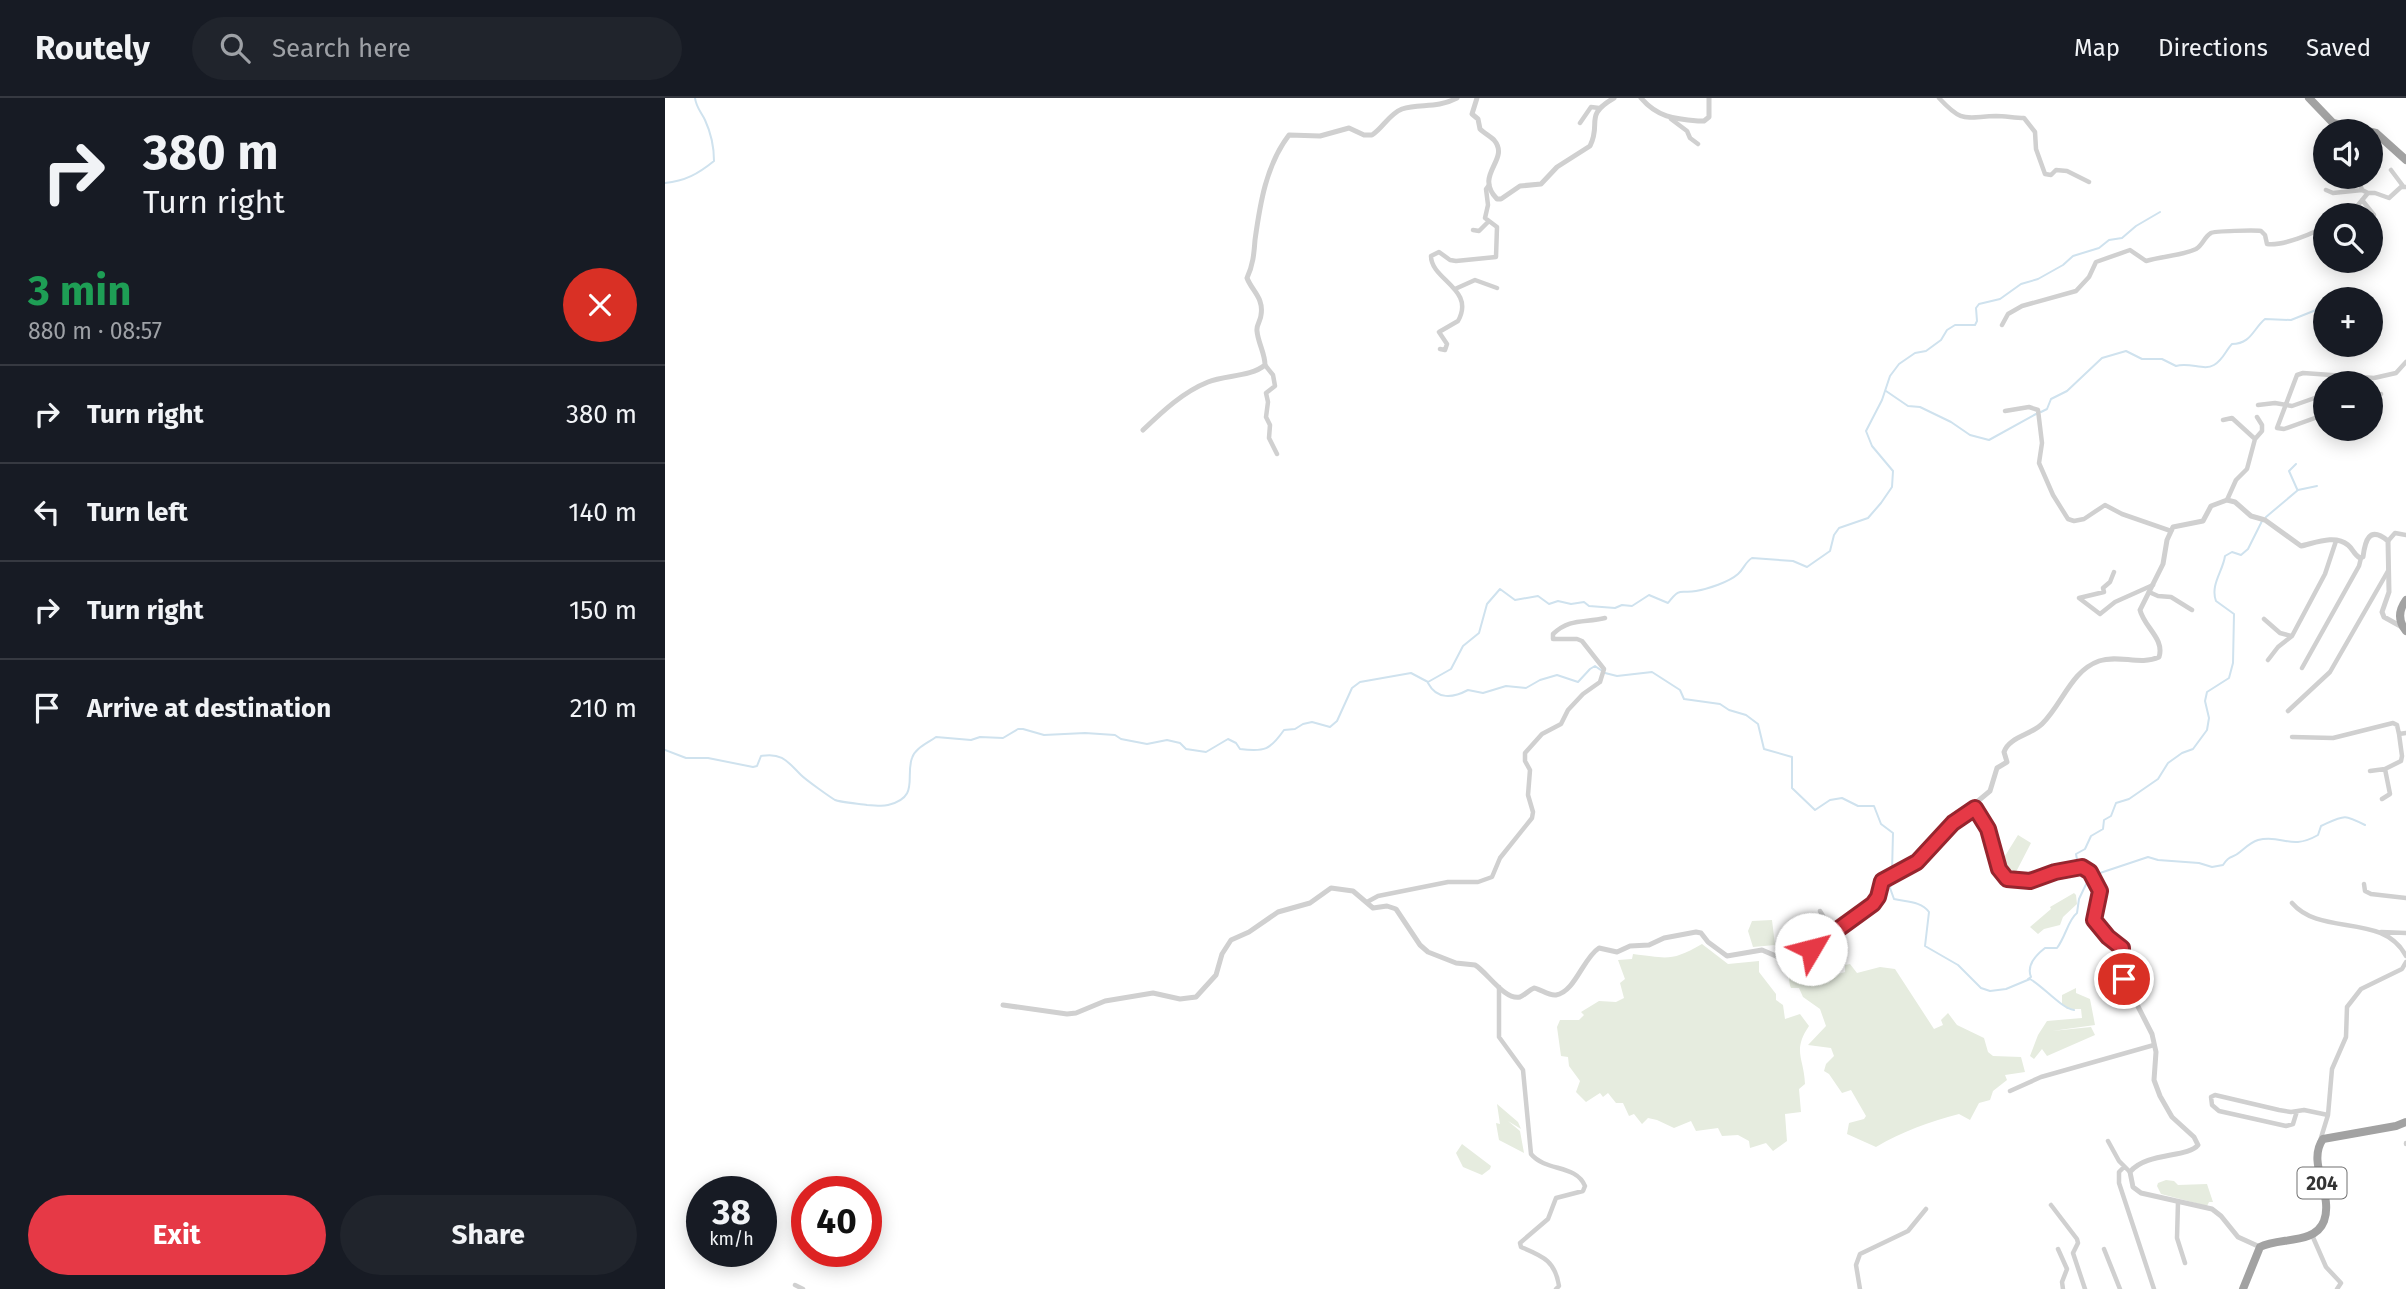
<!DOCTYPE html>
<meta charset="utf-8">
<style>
:root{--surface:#171b24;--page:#20242c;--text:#f1f3f6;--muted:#9ea1a6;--line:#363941;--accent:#e63946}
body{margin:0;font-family:"Fira Sans",sans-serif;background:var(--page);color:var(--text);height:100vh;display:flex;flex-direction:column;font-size:26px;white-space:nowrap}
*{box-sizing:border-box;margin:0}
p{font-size:23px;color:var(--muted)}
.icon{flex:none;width:38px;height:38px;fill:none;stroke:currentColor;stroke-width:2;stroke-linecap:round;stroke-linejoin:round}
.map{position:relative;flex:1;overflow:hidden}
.side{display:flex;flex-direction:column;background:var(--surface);width:665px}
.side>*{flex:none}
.guide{background:#171b24;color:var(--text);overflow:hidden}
.tools{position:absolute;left:1648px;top:21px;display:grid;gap:14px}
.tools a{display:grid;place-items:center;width:70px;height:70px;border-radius:50%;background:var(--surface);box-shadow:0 4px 18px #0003;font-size:35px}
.speed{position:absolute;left:21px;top:1078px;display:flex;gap:14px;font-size:35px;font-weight:700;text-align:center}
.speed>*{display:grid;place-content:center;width:91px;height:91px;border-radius:50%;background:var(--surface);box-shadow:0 4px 18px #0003;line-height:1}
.speed small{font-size:18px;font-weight:400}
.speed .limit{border:10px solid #d22;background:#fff;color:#111}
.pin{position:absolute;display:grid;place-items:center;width:60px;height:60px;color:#fff;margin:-30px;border:4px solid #fff;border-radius:50%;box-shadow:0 2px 7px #0007}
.me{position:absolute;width:77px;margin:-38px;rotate:53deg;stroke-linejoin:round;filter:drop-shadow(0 0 5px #0008)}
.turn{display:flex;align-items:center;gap:24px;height:147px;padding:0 28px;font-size:32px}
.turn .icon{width:91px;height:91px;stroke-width:2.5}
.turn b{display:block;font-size:49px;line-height:60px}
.round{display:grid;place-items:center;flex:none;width:74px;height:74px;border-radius:37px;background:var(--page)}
.overview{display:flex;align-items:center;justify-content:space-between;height:119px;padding:0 28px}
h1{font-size:42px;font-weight:700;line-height:52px;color:#1e9e55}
.button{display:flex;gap:14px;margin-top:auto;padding:14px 28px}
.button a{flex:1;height:80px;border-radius:42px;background:var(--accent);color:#fff;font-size:28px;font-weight:700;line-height:80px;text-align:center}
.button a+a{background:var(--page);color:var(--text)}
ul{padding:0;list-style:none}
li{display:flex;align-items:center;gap:21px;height:98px;padding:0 28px;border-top:2px solid var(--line)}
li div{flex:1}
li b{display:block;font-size:26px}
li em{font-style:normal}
header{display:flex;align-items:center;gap:42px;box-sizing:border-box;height:98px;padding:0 35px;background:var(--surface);border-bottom:2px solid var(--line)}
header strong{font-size:33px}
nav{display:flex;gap:38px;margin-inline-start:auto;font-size:24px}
.search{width:490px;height:63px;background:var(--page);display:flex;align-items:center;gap:18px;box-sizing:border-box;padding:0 24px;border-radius:38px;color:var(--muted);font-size:26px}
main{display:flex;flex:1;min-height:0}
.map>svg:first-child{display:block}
.green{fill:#e6ecdf}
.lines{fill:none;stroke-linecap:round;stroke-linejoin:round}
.stream{stroke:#cfe2ee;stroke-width:2}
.minor{stroke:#d0d0d0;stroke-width:4.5}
.tertiary{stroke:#d0d0d0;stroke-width:5}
.trunk{stroke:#a2a2a2;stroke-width:8}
.route-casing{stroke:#96252e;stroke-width:18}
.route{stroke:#e63946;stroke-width:12}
.labels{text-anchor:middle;stroke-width:7;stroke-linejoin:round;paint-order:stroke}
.shield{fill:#fff;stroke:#707070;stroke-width:2}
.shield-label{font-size:19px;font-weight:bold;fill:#333}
</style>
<header>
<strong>Routely</strong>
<div class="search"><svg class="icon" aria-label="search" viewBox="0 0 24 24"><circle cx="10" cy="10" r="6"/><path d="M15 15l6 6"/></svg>Search here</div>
<nav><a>Map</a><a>Directions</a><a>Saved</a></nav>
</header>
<main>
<section class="side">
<div class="guide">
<div class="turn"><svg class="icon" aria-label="right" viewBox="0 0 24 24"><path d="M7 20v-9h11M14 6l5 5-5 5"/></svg><div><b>380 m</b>Turn right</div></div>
</div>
<div class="overview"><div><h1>3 min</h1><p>880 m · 08:57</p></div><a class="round" style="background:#d93025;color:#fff"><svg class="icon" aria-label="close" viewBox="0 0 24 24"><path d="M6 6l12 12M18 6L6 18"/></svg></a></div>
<ul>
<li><svg class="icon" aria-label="right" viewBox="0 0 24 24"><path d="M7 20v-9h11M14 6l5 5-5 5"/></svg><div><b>Turn right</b></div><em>380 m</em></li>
<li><svg class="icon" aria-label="left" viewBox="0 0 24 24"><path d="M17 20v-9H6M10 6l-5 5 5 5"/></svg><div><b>Turn left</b></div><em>140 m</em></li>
<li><svg class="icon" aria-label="right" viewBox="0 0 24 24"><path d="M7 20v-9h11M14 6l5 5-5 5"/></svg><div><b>Turn right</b></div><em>150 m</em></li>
<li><svg class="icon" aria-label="arrive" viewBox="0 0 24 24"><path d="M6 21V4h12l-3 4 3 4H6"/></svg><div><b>Arrive at destination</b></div><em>210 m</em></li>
</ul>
<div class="button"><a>Exit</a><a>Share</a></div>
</section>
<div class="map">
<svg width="1741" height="1191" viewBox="0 0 1741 1191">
<rect width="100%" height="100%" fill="#fff"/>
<path class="green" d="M1353,737L1366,745L1351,774L1335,766Z
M1409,795L1411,797L1412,806L1398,819L1395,827L1379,831L1373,836L1365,829L1386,811L1385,809Z
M1107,822L1110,847L1088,849L1083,833L1087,823Z
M1037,846L1063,866L1094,863V874L1111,896V902L1118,907L1120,921L1135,916L1144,928C1127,953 1139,960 1140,986L1134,991L1136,1014L1120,1016L1122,1043L1108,1053L1101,1045L1085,1050L1084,1043L1073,1037L1057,1038L1053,1030L1031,1033L1026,1023L1009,1030L992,1022L983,1020L977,1026L969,1016L964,1018L958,1005H951L943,995L938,999L935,995L921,1004L911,994L915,983L904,968L903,959L896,958L892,929L895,922H914L919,917L916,914L934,903L951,904L959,900L955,885L960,881L953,862L967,861L968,856C1002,860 1006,864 1037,846Z
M1158,858L1163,859L1167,878L1180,874V867L1185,866L1192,875L1215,869L1230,871L1269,931L1278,927L1276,922L1283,915L1292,927L1319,940L1323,954L1328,958L1356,959L1360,974L1340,977L1342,982L1328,993L1325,1002L1314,1005L1305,1022L1294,1016C1264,1024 1238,1033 1211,1049L1182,1036L1184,1025L1199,1021L1201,1018L1186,992L1177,995L1164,976L1159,973L1161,966L1169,958L1166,950L1143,947L1161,928L1155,911L1138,899L1134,890H1126C1123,883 1125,878 1123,871L1146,859Z
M1411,890V895L1425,901L1430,927L1387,933L1426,929L1430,937L1382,958L1377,951L1369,961L1365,958L1373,937L1382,923L1417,920L1416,911H1402L1397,906V897Z
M832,1006L853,1024L856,1031L843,1023L855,1033L859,1055L834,1042L831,1025L835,1026Z
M797,1046L826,1068L825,1071L817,1077L798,1069L791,1055Z
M1501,1082L1509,1083L1513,1087L1542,1086L1548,1104H1544L1542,1108L1496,1096L1492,1088L1493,1085Z"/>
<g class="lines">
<path class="stream" d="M0,85C20,83 33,76 49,63C49,49 46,35 40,22C36,14 31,9 30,0
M1221,293L1243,308L1255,309L1286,324L1305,337L1324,342L1371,316
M1376,314L1382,311L1386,301L1402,293L1437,260L1461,253L1477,261H1497L1511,268C1525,264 1539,273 1549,267C1558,262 1561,252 1567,246C1586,246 1588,231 1600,221L1626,222L1651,212
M1631,366L1624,373L1632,391
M1601,419L1633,392L1652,388
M763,585C772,602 788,600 803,592L818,595L841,588L861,590L875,582L892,577L913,584L925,571L930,568L940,575L952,578L987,574L1015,592L1019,601L1055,606L1064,612L1081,617L1093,626L1099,651L1127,659V690L1150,712L1165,702L1177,700L1193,708H1209L1216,726L1228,735L1227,774
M0,652L21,660H43L88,669L92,668L96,658C117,654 123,664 136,677C141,682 165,699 170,702C174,704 197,706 202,707C210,707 216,709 223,707C255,699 240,679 247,660C250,650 263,645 271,639L306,642L315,639L338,640L353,631H358L379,637L420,635L450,637L456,641L482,646L502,642L515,645L521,651L541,654L563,641L571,645L575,651C600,654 605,652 619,632L630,631L638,626L647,624L665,629L672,623L687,590L695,584L746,575L763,584L786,571L798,548L814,535L822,506L835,491L850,502L873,498L884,506L893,503L906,506L919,504L924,508L950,510L957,507L967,508L984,497L1003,505C1016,488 1015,496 1031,493C1043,491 1064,484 1073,476C1079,471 1080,464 1087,460L1128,463L1142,469L1165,453L1169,437L1174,430L1203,420L1216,405L1227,389L1228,373L1207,348L1201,333L1217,302L1225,278L1234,266L1250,255L1261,253L1276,242L1282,232L1290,227H1310L1312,223L1311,210L1314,206L1335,201L1356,186L1373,181L1398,167L1408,158L1434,150L1444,142L1457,140L1471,128L1495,114
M1413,767L1411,756L1420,751L1426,738L1438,731L1439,722L1446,718L1451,705L1464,701L1493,681L1503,665L1517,655L1528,651L1542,632L1544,620L1540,603L1542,594L1564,580L1568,565L1569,516L1551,503C1545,487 1558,473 1560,458L1567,454L1576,457L1583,451L1597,423
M1429,777L1483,759L1493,762L1534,765L1547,769L1558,767C1565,756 1567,761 1575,754C1581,749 1586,744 1593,742C1618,736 1625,753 1653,737L1656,728C1680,717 1678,716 1700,727
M1228,779L1225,790L1229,801C1241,804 1256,803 1264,814L1260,848L1293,867L1316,890L1325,893L1341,891L1365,881C1379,889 1396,910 1409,912
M1363,881L1366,879C1361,867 1371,857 1380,850H1392C1401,838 1403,822 1412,815L1414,801L1425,778"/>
<path class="minor" d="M1274,0C1298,26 1300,19 1331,18C1340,18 1350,20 1359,20L1370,34L1371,51L1380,76L1386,77L1391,72L1402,73L1424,84
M1006,21L1022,33L1025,40L1033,46
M915,25L926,9L934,10
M1726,72L1738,88
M1694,83L1697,92L1703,95
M1661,92L1668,95L1697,92
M1697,102L1709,117L1706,124
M1677,117L1693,107L1703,95H1710L1724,100L1736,89H1741
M808,132L814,133L823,124
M790,191L810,182L832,190
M1337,227L1343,216L1357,208L1411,193L1424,179L1431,164L1465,152L1481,163C1497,158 1516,158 1531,151C1538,147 1539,139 1546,135C1549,133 1590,132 1596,133L1600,137L1602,146C1617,148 1649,136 1661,127
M775,251L780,252L782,246L774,234L793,223C811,191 766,182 766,158L774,154L785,162L791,163L831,159L832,129L820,120L823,107L821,91L824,87
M600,267L608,277L610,288L601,295L603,304L601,319L605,327L604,340L612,356
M1706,300L1716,296
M1593,307L1610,305L1627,308L1661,296
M1340,313L1364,309L1373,312L1377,345L1374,365L1388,397L1403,421L1409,423L1419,421L1440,407L1457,416L1506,433
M1661,316L1619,331L1612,330L1632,277L1638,275L1709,280L1731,275L1741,264
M1558,322L1567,320L1590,341
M1562,402L1571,382L1582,371L1590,341L1597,333V327L1592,319
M1723,443L1730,435L1741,437
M1449,474L1445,484L1438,490L1439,494L1414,500L1435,516L1450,504L1488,487
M1484,494L1493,498L1506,499L1527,512
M1599,521L1615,535L1626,538
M1603,562L1613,549L1627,538L1660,476L1671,443
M1637,570L1694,468L1696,460
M1623,613L1665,574L1723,473
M1627,639L1668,640L1728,625L1732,627L1734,636
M1705,673L1720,671L1736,663L1737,658L1734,636L1741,635
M1717,701L1725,696L1720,671
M1699,786L1700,793L1706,796L1741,800
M702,804L713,798L783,784H813L827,779L835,760L867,720L868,714L863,697L865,672L860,663V655L877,636L896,626L903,612L918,596L935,584L939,571L917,543L912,541H888V536C905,520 919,525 940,520
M1627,805C1656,839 1718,814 1741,858
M1155,813L1168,834
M1716,834L1741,835
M834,889V939L858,972L866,1056C881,1074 911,1066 920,1088L918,1093L891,1100L883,1121L855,1145L856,1149C877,1158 890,1162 894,1188L891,1191
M1345,993L1376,979L1489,947
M1632,1013L1628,1026L1621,1028L1554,1013L1547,1007L1546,999L1550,997L1614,1012L1626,1014L1639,1012L1663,1017
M1443,1043L1454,1063L1465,1074
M1655,1043L1663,1017L1667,971L1681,939L1682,909L1696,891L1737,871L1741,864
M1741,1046V1045
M1459,1069L1454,1074V1085L1489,1191
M1513,1104L1512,1140L1520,1165
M1386,1107L1412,1141L1413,1145L1408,1155L1420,1191
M1647,1137L1661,1169L1676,1185L1672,1191
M1393,1151L1402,1171L1397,1184L1398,1191
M1439,1151L1455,1191
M130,1187L138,1191
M1195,1191L1191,1167L1195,1156L1243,1133L1261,1111"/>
<path class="tertiary" d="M812,0L807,16L813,21L815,31C819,35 825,38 829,42C846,62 808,76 832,101H836L855,88L876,86L892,69L925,48C937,24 918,18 949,0
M976,0C992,19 1009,21 1033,23H1039L1044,19V0
M478,332C498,313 518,294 543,284C560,277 586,279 600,267C600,255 593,245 592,233C591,227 596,222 596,217C599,200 587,193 582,180C588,167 589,156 590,142C595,106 601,67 624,37L655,38L684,30L699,37H707C718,30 724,16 737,11C755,5 771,11 792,0
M1310,710L1323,731L1330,760L1339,779C1347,783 1356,785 1366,783C1387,780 1414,754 1429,781C1432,786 1435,790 1435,796C1435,805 1428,813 1428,822L1443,839L1457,850L1456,872L1459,881L1487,936L1491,954L1489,982L1495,998L1507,1019L1529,1039L1533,1047C1523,1060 1481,1054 1465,1074L1468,1089L1476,1095L1547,1111L1556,1118L1573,1139L1595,1149
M338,907L402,916L411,915L440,903L488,895L515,901L531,899L551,877L557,856L566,842L584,834L613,814L645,805L666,790L688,793L708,810L722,808L731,811L755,847L763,854L791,865L810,867C822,874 840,903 855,899C860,897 864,892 869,890C876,891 883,898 891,897C910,894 918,860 934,850L952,854L965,848L984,847L999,840L1031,834L1036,835L1043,844L1062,858L1097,852L1120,862L1134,853L1149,849L1161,838L1208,806L1213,799L1217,783L1252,764L1288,725L1310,710L1313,703L1325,693L1332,670L1342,664L1339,654C1344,639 1366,637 1377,626C1398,605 1406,573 1434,563C1454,556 1475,568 1494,559C1500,541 1479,529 1475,512L1498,466L1502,442L1508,429L1538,423L1546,408L1562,402L1570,404L1586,418L1600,422L1636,448C1650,445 1670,436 1683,447C1688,451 1689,457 1695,460L1698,459C1700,443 1704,427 1723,443L1724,494L1717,514L1719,519L1737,529"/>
<path class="trunk" d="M1644,0L1668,25L1711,35L1741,62
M1741,502C1733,513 1733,523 1741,533
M1578,1191L1595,1149C1614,1139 1650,1147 1659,1123C1669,1096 1641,1065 1658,1041L1731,1028L1741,1024"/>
</g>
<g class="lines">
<g class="route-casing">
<path id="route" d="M1146,851L1208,806L1213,799L1217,783L1252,764L1288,725L1310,710L1323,731L1334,771L1342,781L1365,783L1390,774L1417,769L1425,774L1435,793L1429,822L1443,839L1457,850L1456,872L1459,881"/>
</g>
<use href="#route" class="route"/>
</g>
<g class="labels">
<rect class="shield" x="1632.5" y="1069.5" width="49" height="31" rx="5"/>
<g class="shield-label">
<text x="1657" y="1092">204</text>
</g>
</g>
</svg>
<div class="tools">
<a><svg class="icon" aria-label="sound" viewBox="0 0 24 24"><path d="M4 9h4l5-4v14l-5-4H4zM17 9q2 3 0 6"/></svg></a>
<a><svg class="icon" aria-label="search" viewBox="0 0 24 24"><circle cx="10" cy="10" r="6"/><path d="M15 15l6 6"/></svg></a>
<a>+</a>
<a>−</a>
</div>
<div class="speed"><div>38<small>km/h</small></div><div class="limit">40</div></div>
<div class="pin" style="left:1459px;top:881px;background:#d93025"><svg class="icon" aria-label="arrive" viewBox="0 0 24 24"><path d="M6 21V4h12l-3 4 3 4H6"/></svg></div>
<svg class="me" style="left:1146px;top:851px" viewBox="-20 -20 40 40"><circle r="19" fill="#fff"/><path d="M0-13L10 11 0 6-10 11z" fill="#e63946"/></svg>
</div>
</main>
